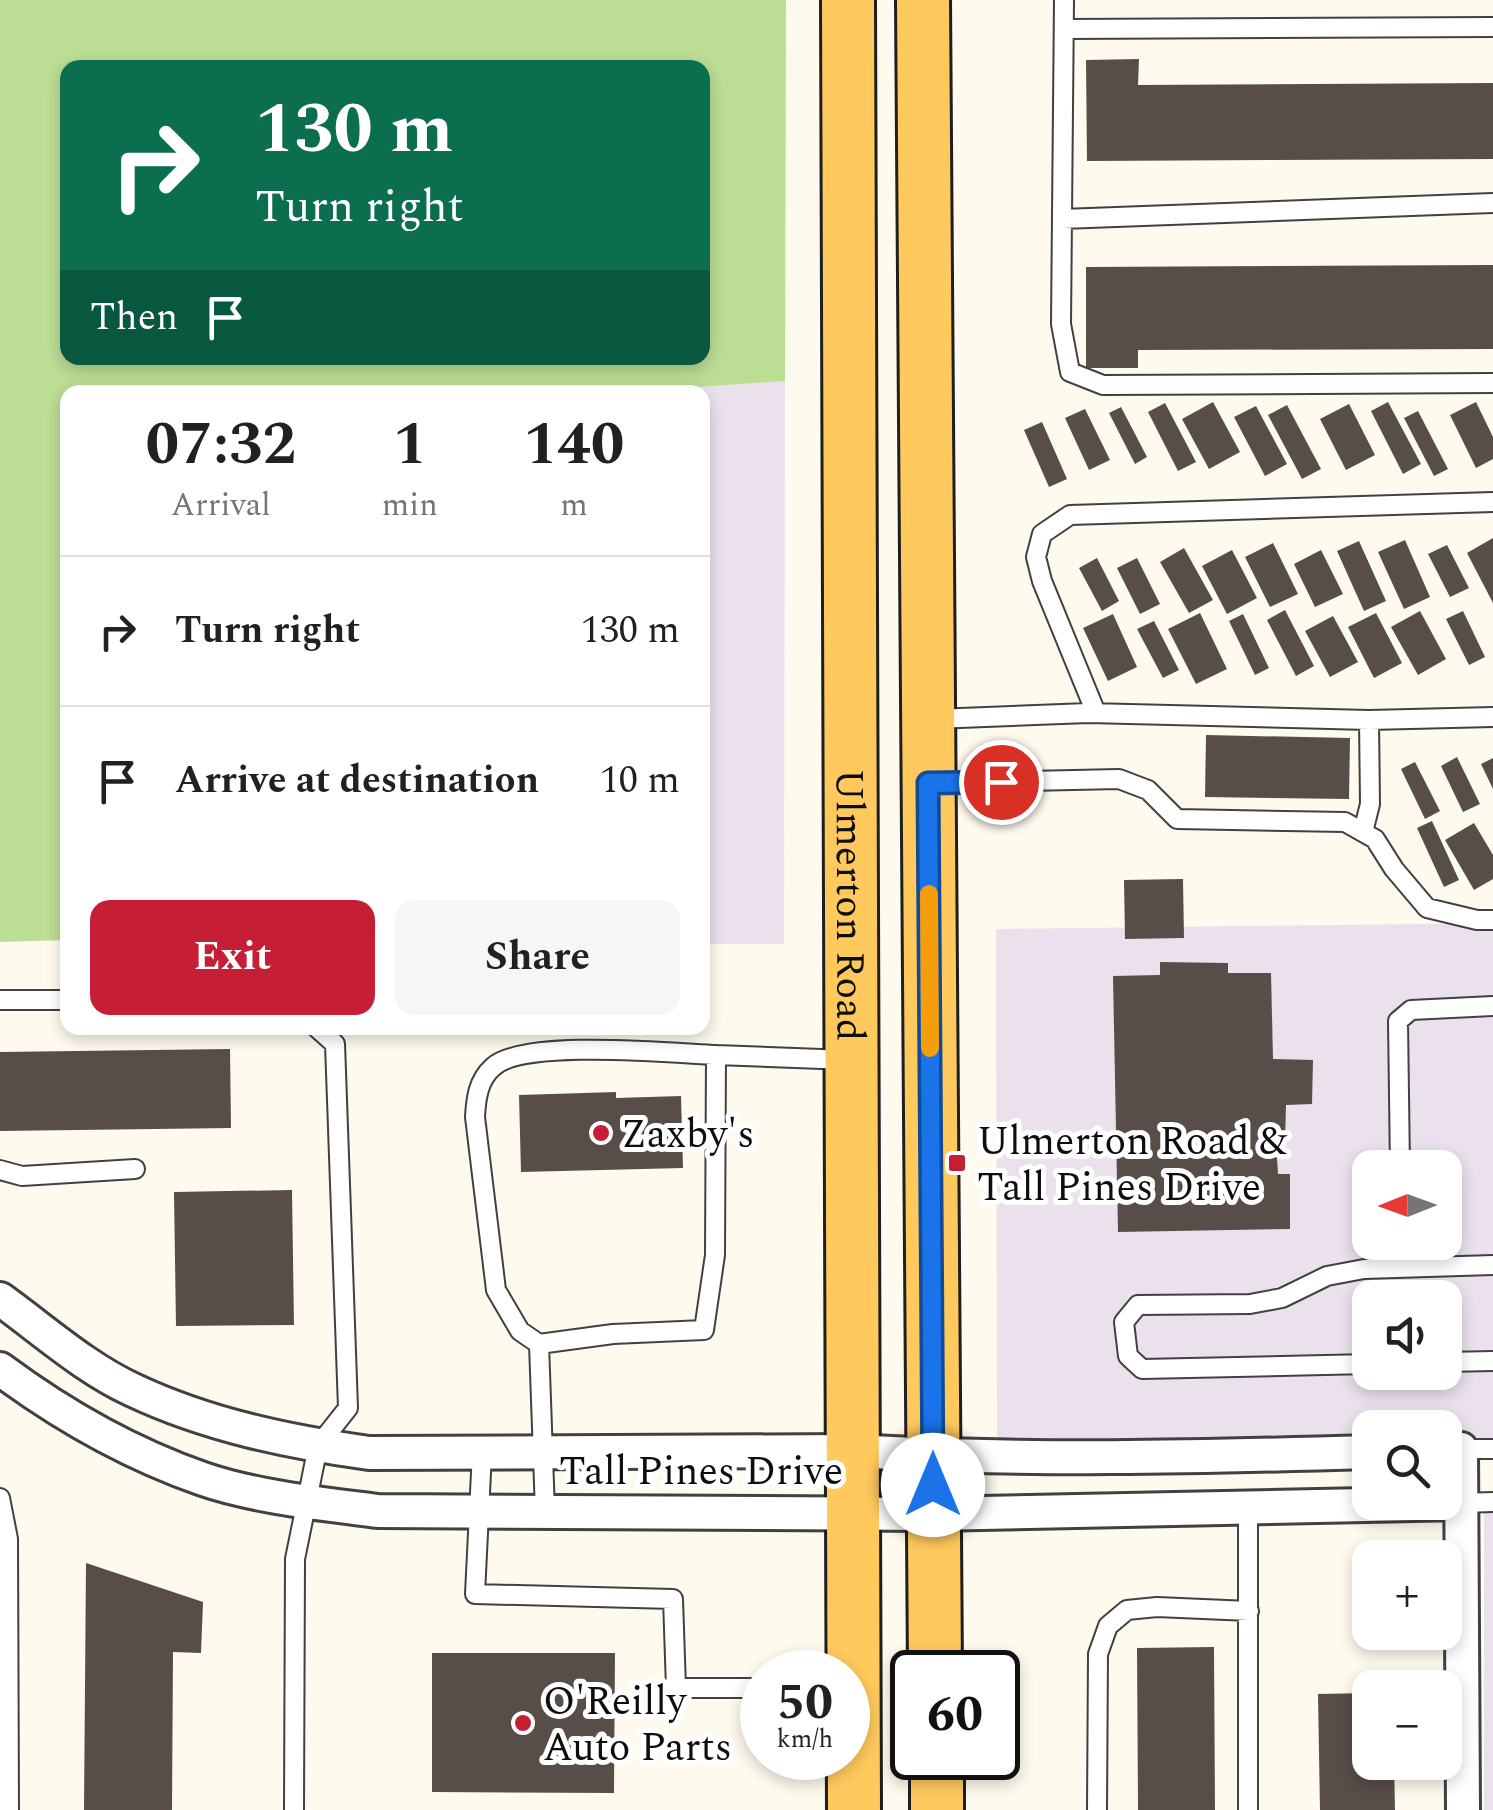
<!DOCTYPE html>
<meta charset="utf-8">
<style>
:root{--surface:#fff;--page:#f6f6f6;--text:#202124;--muted:#757577;--line:#e0e0e0;--accent:#c61e35}
body{margin:0;font-family:Spectral,serif;background:var(--page);color:var(--text);height:100vh;display:flex;flex-direction:column;font-size:38px;white-space:nowrap}
*{box-sizing:border-box;margin:0}
p{font-size:32px;color:var(--muted)}
.icon{flex:none;width:55px;height:55px;fill:none;stroke:currentColor;stroke-width:2;stroke-linecap:round;stroke-linejoin:round}
.map{position:relative;flex:1;overflow:hidden}
.drawer{position:absolute;left:60px;top:385px;width:650px;height:650px;display:flex;flex-direction:column;background:var(--surface);border-radius:20px;box-shadow:0 5px 15px #0003}
.drawer>*{flex:none}
.guide{position:absolute;left:60px;top:60px;width:650px;height:305px;border-radius:20px;box-shadow:0 5px 15px #0003;background:#0b6e4f;color:#fff;overflow:hidden}
.needle{width:65px;rotate:269deg}
.controls{position:absolute;left:1352px;top:1150px;display:grid;gap:20px}
.controls a{display:grid;place-items:center;width:110px;height:110px;border-radius:20px;background:var(--surface);box-shadow:0 5px 15px #0003;font-size:50px}
.speed{position:absolute;left:740px;top:1650px;display:flex;gap:20px;font-size:50px;font-weight:700;text-align:center}
.speed>*{display:grid;place-content:center;width:130px;height:130px;border-radius:50%;background:var(--surface);box-shadow:0 5px 15px #0003;line-height:1}
.speed small{font-size:25px;font-weight:400}
.speed .limit{border:5px solid #111;border-radius:15px;background:#fff;color:#111}
.pin{position:absolute;display:grid;place-items:center;width:85px;height:85px;color:#fff;margin:-42px;border:5px solid #fff;border-radius:50%;box-shadow:0 2px 10px #0007}
.me{position:absolute;width:110px;margin:-55px;rotate:0deg;stroke-linejoin:round;filter:drop-shadow(0 0 8px #0008)}
.turn{display:flex;align-items:center;gap:35px;height:210px;padding:0 30px;font-size:45px}
.turn .icon{width:130px;height:130px;stroke-width:2.5}
.turn b{display:block;font-size:70px;line-height:85px}
.then{display:flex;align-items:center;height:95px;padding:0 30px;background:#0003;gap:20px;font-size:38px}
.eta{display:flex;justify-content:space-evenly;align-items:center;height:170px;text-align:center}
.eta b{font-size:60px;font-weight:700;line-height:70px}
.primary-button{display:flex;gap:20px;margin-top:auto;padding:20px 30px}
.primary-button a{flex:1;height:115px;border-radius:20px;background:var(--accent);color:#fff;font-size:40px;font-weight:700;line-height:115px;text-align:center}
.primary-button a+a{background:var(--page);color:var(--text)}
ul{padding:0;list-style:none}
li{display:flex;align-items:center;gap:30px;height:150px;padding:0 30px;border-top:2px solid var(--line)}
li div{flex:1}
li b{display:block;font-size:38px}
li em{font-style:normal}
.map>svg:first-child{display:block}
.industrial{fill:#eae1ed;fill-rule:evenodd}
.forest{fill:#bcdd94;fill-rule:evenodd}
.building{fill:#574d49}
.lines{fill:none;stroke-linecap:round;stroke-linejoin:round}
.lane-casing{stroke:#414141;stroke-width:22}
.street-casing{stroke:#414141;stroke-width:38}
.primary-casing{stroke:#1f1f1f;stroke-width:58}
.lane{stroke:#fff;stroke-width:18}
.street{stroke:#fff;stroke-width:32}
.primary{stroke:#ffc95e;stroke-width:52}
.route-casing{stroke:#114b97;stroke-width:25}
.route{stroke:#1a73e8;stroke-width:18}
.slow{stroke:#f59e0b;stroke-width:18}
.poi-dot{fill:#c61e35;stroke:#fff;stroke-width:4}
.labels{text-anchor:middle;stroke-width:10;stroke-linejoin:round;paint-order:stroke}
.street-label{font-size:40px;fill:#0e0e0e;stroke:#fff}
.poi-label{font-size:40px;fill:#0e0e0e;stroke:#fff;text-anchor:start}
</style>
<div class="map">
<svg width="1493" height="1810" viewBox="0 0 1493 1810">
<rect width="100%" height="100%" fill="#fffaee"/>
<path class="industrial" d="M785,381L784,944H703L702,392H624Z
M1493,923V1458L1445,1462V1428H1370V1462H997L996,929ZM1370,1168H1445V1242H1370ZM1370,1298H1445V1372H1370Z
M1493,1495V1810H1484V1496Z"/>
<path class="forest" d="M0,0H786L785,381L624,392H68L67,940L0,942ZM68,68H702V358H68Z"/>
<path class="building" d="M1139,59L1138,85L1493,83V159L1087,161L1086,60Z
M1493,265V349L1138,350V368H1086V267Z
M1213,402L1240,452L1209,469L1182,419Z
M1388,402L1421,464L1403,474L1371,411Z
M1476,402L1493,437V459L1476,468L1450,415Z
M1165,403L1196,462L1178,471L1148,412Z
M1349,404L1375,455L1346,470L1320,419Z
M1287,405L1321,469L1302,479L1268,415Z
M1256,406L1287,464L1265,476L1234,417Z
M1121,407L1147,457L1135,464L1109,413Z
M1085,409L1110,460L1089,470L1065,418Z
M1418,411L1448,469L1434,476L1404,418Z
M1042,422L1067,479L1049,487L1024,430Z
M1493,538V603L1467,553Z
M1405,540L1430,597L1404,609L1378,552Z
M1359,541L1386,601L1364,611L1337,551Z
M1273,543L1298,594L1270,607L1245,557Z
M1447,545L1469,588L1450,597L1428,554Z
M1184,548L1213,600L1189,613L1160,562Z
M1232,550L1257,598L1227,614L1202,566Z
M1321,550L1343,594L1315,607L1294,564Z
M1097,558L1119,601L1102,611L1079,568Z
M1137,558L1160,604L1140,614L1117,568Z
M1285,610L1314,666L1296,676L1267,620Z
M1420,611L1446,659L1418,675L1391,627Z
M1463,611L1485,657L1469,665L1446,619Z
M1200,613L1227,669L1196,684L1168,629Z
M1376,613L1402,663L1374,678L1348,627Z
M1113,614L1137,667L1108,681L1083,628Z
M1243,614L1269,668L1255,675L1229,621Z
M1333,616L1358,662L1330,677L1305,631Z
M1154,621L1179,670L1163,678L1137,629Z
M1206,735L1350,738L1349,799L1205,797Z
M1457,757L1480,804L1463,812L1441,766Z
M1493,758V789L1481,764Z
M1415,762L1440,811L1425,819L1401,769Z
M1432,821L1459,880L1444,887L1417,828Z
M1474,823L1493,855V879L1474,890L1445,840Z
M1183,879L1184,938L1125,939L1124,880Z
M1160,962L1228,963V973H1271L1273,1059L1313,1060L1312,1104L1286,1105L1285,1142H1276L1278,1174H1290V1229L1118,1232L1113,976L1160,975Z
M230,1049L231,1128L0,1131V1052Z
M616,1092V1098L681,1096L683,1168L521,1172L519,1095Z
M292,1190L294,1325L176,1326L174,1192Z
M86,1563L203,1602L201,1653L173,1652L172,1810H84Z
M1214,1647L1215,1810H1138L1137,1648Z
M432,1653H615L614,1793L432,1792Z
M1370,1693V1762H1394L1395,1810H1320L1318,1694Z"/>
<g class="lines">
<g class="lane-casing">
<path id="lane" d="M1064,0L1061,324L1070,372L1103,385L1493,383
M1064,29L1493,27
M1062,219L1493,203
M1096,713L1042,581L1036,557L1042,534L1070,515L1493,502
M934,719L1088,713L1369,720L1493,717
M933,783L1119,779L1148,790L1177,819L1345,822L1375,839L1394,869L1427,908L1477,920H1493
M1363,832L1370,804L1369,720
M0,1000H68
M716,1055C672,1053 522,1039 493,1067C478,1080 476,1099 475,1117L496,1290L520,1331L539,1344L613,1334L704,1330L715,1255L716,1055L848,1060
M1400,1168L1398,1021L1411,1010L1493,1006
M0,1170L22,1176L135,1169
M1400,1242V1268
M539,1344L545,1512
M1445,1362L1493,1361
M1370,1364L1142,1369L1128,1356L1124,1322L1138,1305L1250,1304L1282,1298L1327,1276L1364,1269L1493,1265
M1461,1449H1493
M482,1452L475,1594L673,1599L676,1688H762
M0,1498L8,1539L9,1810
M1462,1503L1493,1502
M1248,1507V1810
M294,1810L295,1559L318,1446L348,1408L335,1044L317,1028
M1097,1810L1098,1654L1108,1626L1127,1610L1157,1607L1249,1611"/>
</g>
<g class="street-casing">
<path id="street" d="M0,1299C43,1330 85,1368 133,1390C207,1425 289,1442 369,1453L853,1451C1025,1461 1198,1457 1370,1452
M0,1369C62,1415 131,1454 203,1479C255,1497 324,1504 378,1511L933,1514L1462,1503
M1445,1450L1461,1449L1463,1810"/>
</g>
<g class="primary-casing">
<g id="primary">
<path id="s1" d="M848,0L854,1810"/>
<path d="M923,0L935,1672"/>
<path d="M937,1758V1810"/>
</g>
</g>
<use href="#lane" class="lane"/>
<use href="#street" class="street"/>
<use href="#primary" class="primary"/>
</g>
<g class="lines">
<g class="route-casing">
<path id="route" d="M933,1485L928,783L1001,782"/>
</g>
<use href="#route" class="route"/>
<path class="slow" d="M929,894L930,1048"/>
</g>
<g class="poi-dot">
<circle cx="601" cy="1133" r="10"/>
<rect x="947" y="1153" width="20" height="20" rx="5"/>
<circle cx="523" cy="1723" r="10"/>
</g>
<g class="labels">
<g class="street-label">
<text dy="14" stroke="none"><textPath href="#s1" startOffset="905">Ulmerton Road</textPath></text>
<text x="701" y="1484">Tall Pines Drive</text>
</g>
<g class="poi-label">
<text x="621" y="1147">Zaxby's</text>
<text x="977" y="1154">Ulmerton Road &amp;<tspan x="977" dy="46">Tall Pines Drive</tspan></text>
<text x="543" y="1714">O'Reilly<tspan x="543" dy="46">Auto Parts</tspan></text>
</g>
</g>
</svg>
<div class="controls">
<a><svg class="needle" viewBox="-14 -14 28 28"><path d="M0-13l5 13h-10z" fill="#e53935"/><path d="M0 13l5-13h-10z" fill="#757577"/></svg></a>
<a><svg class="icon" aria-label="sound" viewBox="0 0 24 24"><path d="M4 9h4l5-4v14l-5-4H4zM17 9q2 3 0 6"/></svg></a>
<a><svg class="icon" aria-label="search" viewBox="0 0 24 24"><circle cx="10" cy="10" r="6"/><path d="M15 15l6 6"/></svg></a>
<a>+</a>
<a>−</a>
</div>
<div class="speed"><div>50<small>km/h</small></div><div class="limit">60</div></div>
<div class="pin" style="left:1001px;top:782px;background:#d93025"><svg class="icon" aria-label="arrive" viewBox="0 0 24 24"><path d="M6 21V4h12l-3 4 3 4H6"/></svg></div>
<svg class="me" style="left:933px;top:1485px" viewBox="-20 -20 40 40"><circle r="19" fill="#fff"/><path d="M0-13L10 11 0 6-10 11z" fill="#1a73e8"/></svg>
<div class="guide">
<div class="turn"><svg class="icon" aria-label="right" viewBox="0 0 24 24"><path d="M7 20v-9h11M14 6l5 5-5 5"/></svg><div><b>130 m</b>Turn right</div></div>
<div class="then">Then<svg class="icon" aria-label="arrive" viewBox="0 0 24 24"><path d="M6 21V4h12l-3 4 3 4H6"/></svg></div>
</div>
<section class="drawer">
<div class="eta">
<div><b>07:32</b><p>Arrival</p></div>
<div><b>1</b><p>min</p></div>
<div><b>140</b><p>m</p></div>
</div>
<ul>
<li><svg class="icon" aria-label="right" viewBox="0 0 24 24"><path d="M7 20v-9h11M14 6l5 5-5 5"/></svg><div><b>Turn right</b></div><em>130 m</em></li>
<li><svg class="icon" aria-label="arrive" viewBox="0 0 24 24"><path d="M6 21V4h12l-3 4 3 4H6"/></svg><div><b>Arrive at destination</b></div><em>10 m</em></li>
</ul>
<div class="primary-button"><a>Exit</a><a>Share</a></div>
</section>
</div>
